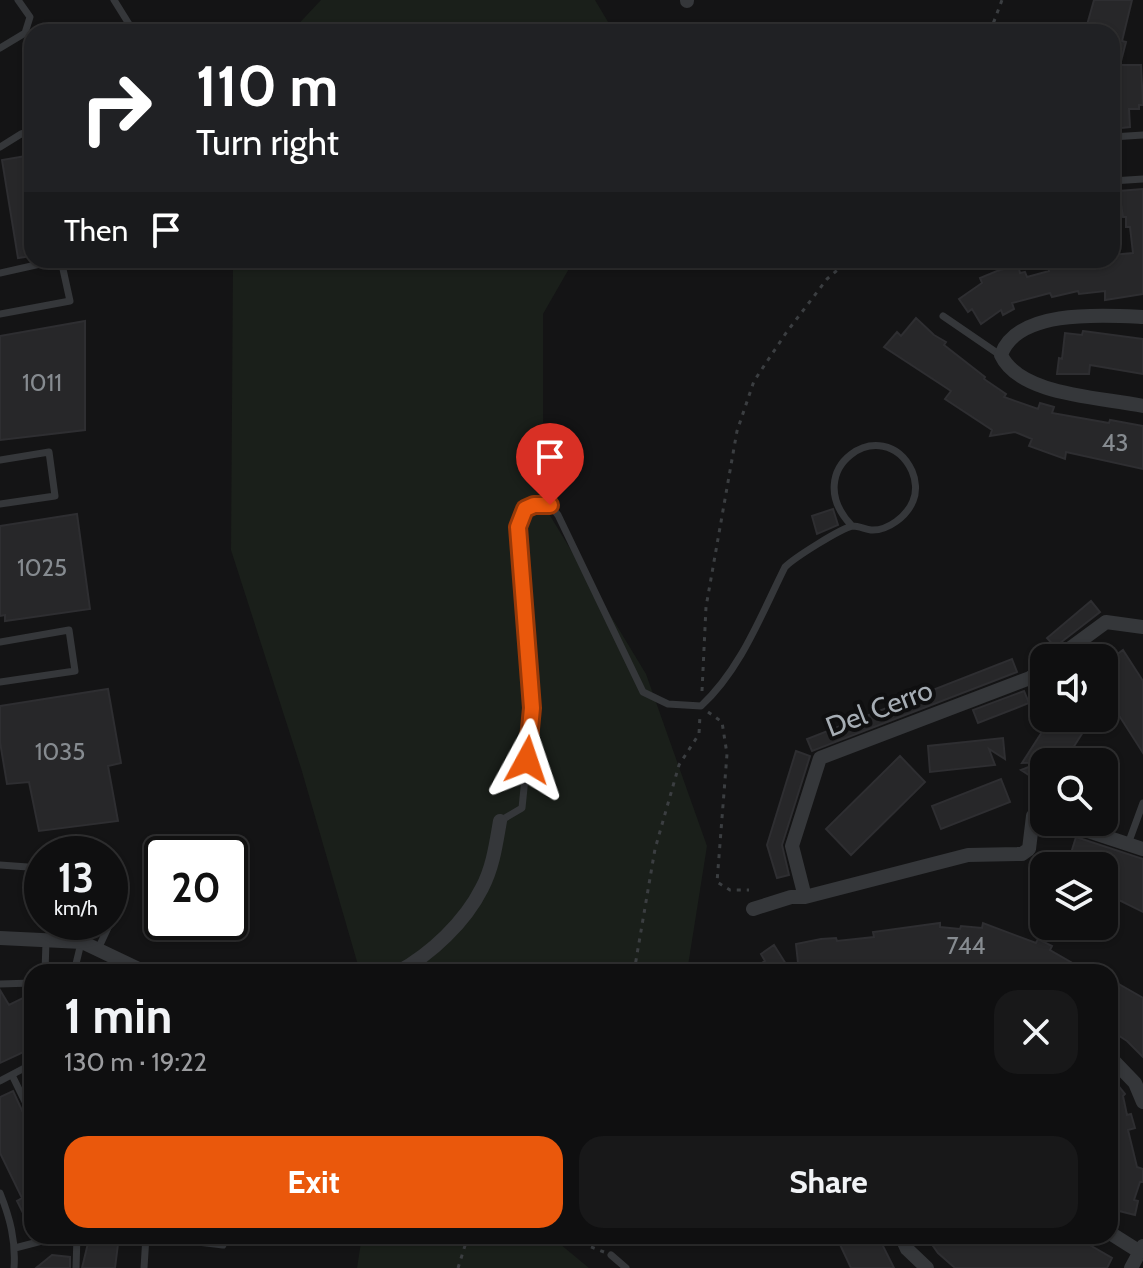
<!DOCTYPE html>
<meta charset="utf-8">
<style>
:root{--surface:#0f0f10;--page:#181819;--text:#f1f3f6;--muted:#9b9c9f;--line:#2f2f30;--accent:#ea580c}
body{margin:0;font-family:Cabin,sans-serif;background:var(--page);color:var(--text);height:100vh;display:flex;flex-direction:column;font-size:30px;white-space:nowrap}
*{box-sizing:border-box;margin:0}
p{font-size:26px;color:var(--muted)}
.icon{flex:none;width:44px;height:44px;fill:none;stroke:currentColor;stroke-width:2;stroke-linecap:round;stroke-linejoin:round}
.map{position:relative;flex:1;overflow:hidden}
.side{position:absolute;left:24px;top:964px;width:1094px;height:280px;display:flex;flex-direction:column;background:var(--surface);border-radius:24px;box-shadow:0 2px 6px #0004,0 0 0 2px var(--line)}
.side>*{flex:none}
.guide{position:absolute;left:24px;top:24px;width:1096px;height:244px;border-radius:24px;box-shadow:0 2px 6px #0004,0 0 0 2px var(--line);background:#202124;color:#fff;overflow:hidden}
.fabs{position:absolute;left:1030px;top:644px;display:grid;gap:16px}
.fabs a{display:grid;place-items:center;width:88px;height:88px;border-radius:16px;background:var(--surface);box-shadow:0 2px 6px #0004,0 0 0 2px var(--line);font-size:40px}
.speed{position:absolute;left:24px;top:836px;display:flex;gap:16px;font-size:40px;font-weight:700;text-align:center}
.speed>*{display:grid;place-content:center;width:104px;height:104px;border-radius:50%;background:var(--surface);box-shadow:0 2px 6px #0004,0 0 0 2px var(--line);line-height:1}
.speed small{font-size:20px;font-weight:400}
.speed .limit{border:4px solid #111;border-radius:12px;background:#fff;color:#111}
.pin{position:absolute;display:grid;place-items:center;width:68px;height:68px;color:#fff;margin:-82px -34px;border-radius:50% 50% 50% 0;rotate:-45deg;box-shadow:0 0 8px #0007}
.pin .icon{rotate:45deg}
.me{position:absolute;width:88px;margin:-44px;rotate:5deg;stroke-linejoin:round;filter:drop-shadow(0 0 6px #0008)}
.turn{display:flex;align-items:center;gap:28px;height:168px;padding:0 40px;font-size:36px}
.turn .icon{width:104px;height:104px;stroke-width:2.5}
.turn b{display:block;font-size:56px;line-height:68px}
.then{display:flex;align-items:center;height:76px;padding:0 40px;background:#0003;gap:16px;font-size:30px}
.round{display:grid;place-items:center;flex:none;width:84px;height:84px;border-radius:24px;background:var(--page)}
.summary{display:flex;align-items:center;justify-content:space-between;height:136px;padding:0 40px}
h1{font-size:48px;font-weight:700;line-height:60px}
.primary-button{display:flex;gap:16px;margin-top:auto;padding:16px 40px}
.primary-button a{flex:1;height:92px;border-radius:24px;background:var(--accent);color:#fff;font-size:32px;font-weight:700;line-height:92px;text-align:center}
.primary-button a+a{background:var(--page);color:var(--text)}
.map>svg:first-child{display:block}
.green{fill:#1a1f1a}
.building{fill:#272729;stroke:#2e2e31;stroke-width:2}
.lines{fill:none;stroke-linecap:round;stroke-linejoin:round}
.path{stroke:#3b3e41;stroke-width:3;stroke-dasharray:4 6;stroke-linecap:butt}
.service{stroke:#35373a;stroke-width:7}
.minor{stroke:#35373a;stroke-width:14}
.route-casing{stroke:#983908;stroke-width:20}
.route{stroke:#ea580c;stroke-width:14}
.labels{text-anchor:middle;stroke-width:8;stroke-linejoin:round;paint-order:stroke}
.number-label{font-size:24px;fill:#868b90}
.street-label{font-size:28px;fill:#a6adb4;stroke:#0f0f10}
</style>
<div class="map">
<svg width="1143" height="1268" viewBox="0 0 1143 1268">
<rect width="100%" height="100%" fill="#141415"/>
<path class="green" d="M321,0H595L614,32H291Z
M233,260H574L543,314V504L646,674L707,846L687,972H360L301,768L231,550Z
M362,1236H569L560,1244L589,1268H357Z"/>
<path class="building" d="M1094,0H1132L1122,41L1126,42L1120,65H1141L1143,105H1139V109H1129L1130,127L1112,129V32H1085Z
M32,155V256L18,258L2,160Z
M1143,189V294L1105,300V291L1079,294L1078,291L1052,297L1050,293L1012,303L1014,309L1003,315L1001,310L981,324L972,309L968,312L959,299L982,283L980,278L997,271L1018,265L1020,273L1025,272L1027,277L1049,271L1046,260H1062L1063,263L1112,260V255L1133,253L1130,227H1126V217H1123L1119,191Z
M916,318L934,335L946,342L944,345L985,377L984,379L1006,394L1004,397L1038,409L1040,403L1054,407L1052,413L1109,423L1110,420L1143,426V469L1066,452L1065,459L1029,446L1032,439L1015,432L990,436L992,430L945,399L951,391L884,347L897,332L901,336Z
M85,321V430L0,440V336Z
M1083,331L1143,339V374L1090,365L1089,374H1057L1059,358L1062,359L1065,333L1082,335Z
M833,509L838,525L817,534L812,516Z
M77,514L90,609L5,621V615L0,616V526Z
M1091,601L1100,612L1055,647L1047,638Z
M1123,650L1143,681V753L1104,692V664Z
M1012,659L1017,672L812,751L807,739Z
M108,689L121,763L108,766L118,821L39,831L29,782L7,784L0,742V706Z
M1024,691L1029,703L978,723L973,710Z
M1051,718H1092L1064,762L1022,763Z
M1003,738L1005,759L989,749L995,765L930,772L928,746Z
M796,751L810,756L782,845L789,875L777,878L767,845Z
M900,756L925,782L851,855L826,829Z
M1044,761V785L1021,770Z
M1001,779L1010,802L941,829L932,806Z
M1076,837L1143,859V912L1121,901L1104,897V866H1067Z
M940,923V927L960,929L961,926L982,928L983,923L1036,943L1038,939L1052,946L1050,950L1088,972H1056L1047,967L1044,972H1002L954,964H934L895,972H799L796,944L821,939L836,938L837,941L874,937L873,932Z
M774,945L791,972H746L765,961L761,954Z
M1110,979L1143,998V1057L1127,1041L1110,1030Z
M0,990L9,1005L25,997L32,1011V1048L0,1063Z
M1117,1084L1125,1094L1123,1096L1127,1115L1131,1114L1135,1128L1128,1130L1137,1167L1143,1169V1182H1140L1134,1200L1138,1201L1135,1215L1111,1209L1113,1199H1110V1089Z
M13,1091L26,1119L32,1122V1231L17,1201L22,1198L0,1153V1097Z
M96,1236H119L115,1268H82L89,1239Z
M836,1236H878L894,1268H851Z
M926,1236H1074L1112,1258L1107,1268H955L938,1253Z
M52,1255L70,1257V1268H36Z"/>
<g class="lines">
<path class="path" d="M990,32L1002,0
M702,691L706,607L737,431L754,381L786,333L827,279L849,260
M708,712L722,722L727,754L717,882L730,890H749
M634,972L655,849L679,765L699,734L700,715
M563,1236L604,1252
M458,1268L468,1236"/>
<path class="service" d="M114,0L129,24
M0,48L25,33L30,17L18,0
M1112,137L1143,135
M0,147L21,134L32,131
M1112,181L1143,179
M0,273L58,260
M0,314L70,301L61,260
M943,316L1000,355
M0,460L49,452L55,496L0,504
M0,642L69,630L75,671L0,682
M500,821L522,808L532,708L518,527L525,509L534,505H550L558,515L643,692L668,704L701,706C741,669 761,615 785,567C794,558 841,528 853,526C858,526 865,529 871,530C888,531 907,516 913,501C917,492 916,480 912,471C884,411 797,469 852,526
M1128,844L1143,803
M0,865L42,868
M98,949L113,917L112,890L110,889
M45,972L46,941
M74,972L81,943
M0,984L32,983
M12,1075L32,1116
M0,1081L32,1064
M0,1193C10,1218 16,1241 14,1268
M147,1236L223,1245
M15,1248L61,1236
M611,1255L626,1268
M76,1268L77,1236
M144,1268L146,1236"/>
<path class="minor" d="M687,0V1
M1143,317C1102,315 1017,309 1001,355C1020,396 1101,397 1143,406
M1057,658L1106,622L1143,627
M1061,822L1143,849
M805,897L792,846L820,758L1030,678L1044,668
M753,909L791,897H805L968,855L1022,854L1029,849L1033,816L1038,814L1044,816
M0,938L82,942L145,972
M398,972C431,954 465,922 482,888C493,867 496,844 500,821
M1110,1057L1135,1083L1143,1102
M1110,1233L1140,1252
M901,1236L907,1249L927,1268
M1131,1268L1143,1246"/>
</g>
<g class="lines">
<g class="route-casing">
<path id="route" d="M527,760L532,708L518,527L525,509L534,505H550"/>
</g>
<use href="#route" class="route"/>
</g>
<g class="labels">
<g class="number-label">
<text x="42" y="391">1011</text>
<text x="1115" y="451">43</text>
<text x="42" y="576">1025</text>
<text x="60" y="760">1035</text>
<text x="966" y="954">744</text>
</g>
<g class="street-label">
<text transform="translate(879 708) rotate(-21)" y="10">Del Cerro</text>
</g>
</g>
</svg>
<div class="fabs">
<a><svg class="icon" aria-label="sound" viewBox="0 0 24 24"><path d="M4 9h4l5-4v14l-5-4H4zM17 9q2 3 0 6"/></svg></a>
<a><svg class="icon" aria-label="search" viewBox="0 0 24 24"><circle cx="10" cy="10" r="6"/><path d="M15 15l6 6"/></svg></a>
<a><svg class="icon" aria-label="layers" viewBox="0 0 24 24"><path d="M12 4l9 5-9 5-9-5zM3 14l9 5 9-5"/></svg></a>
</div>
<div class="speed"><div>13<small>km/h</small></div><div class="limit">20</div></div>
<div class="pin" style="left:550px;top:505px;background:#d93025"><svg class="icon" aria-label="arrive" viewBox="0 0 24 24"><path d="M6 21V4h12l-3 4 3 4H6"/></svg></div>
<svg class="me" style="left:527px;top:760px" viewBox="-20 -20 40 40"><path d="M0-17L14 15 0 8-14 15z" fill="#ea580c" stroke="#fff" stroke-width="4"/></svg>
<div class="guide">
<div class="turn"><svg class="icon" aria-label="right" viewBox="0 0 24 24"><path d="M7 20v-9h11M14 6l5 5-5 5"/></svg><div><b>110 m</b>Turn right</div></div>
<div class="then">Then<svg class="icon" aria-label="arrive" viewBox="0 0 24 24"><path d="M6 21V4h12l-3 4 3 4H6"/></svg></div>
</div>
<section class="side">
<div class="summary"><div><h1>1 min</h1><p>130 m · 19:22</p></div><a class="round"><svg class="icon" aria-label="close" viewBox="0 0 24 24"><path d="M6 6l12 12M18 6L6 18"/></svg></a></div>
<div class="primary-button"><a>Exit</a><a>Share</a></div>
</section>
</div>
